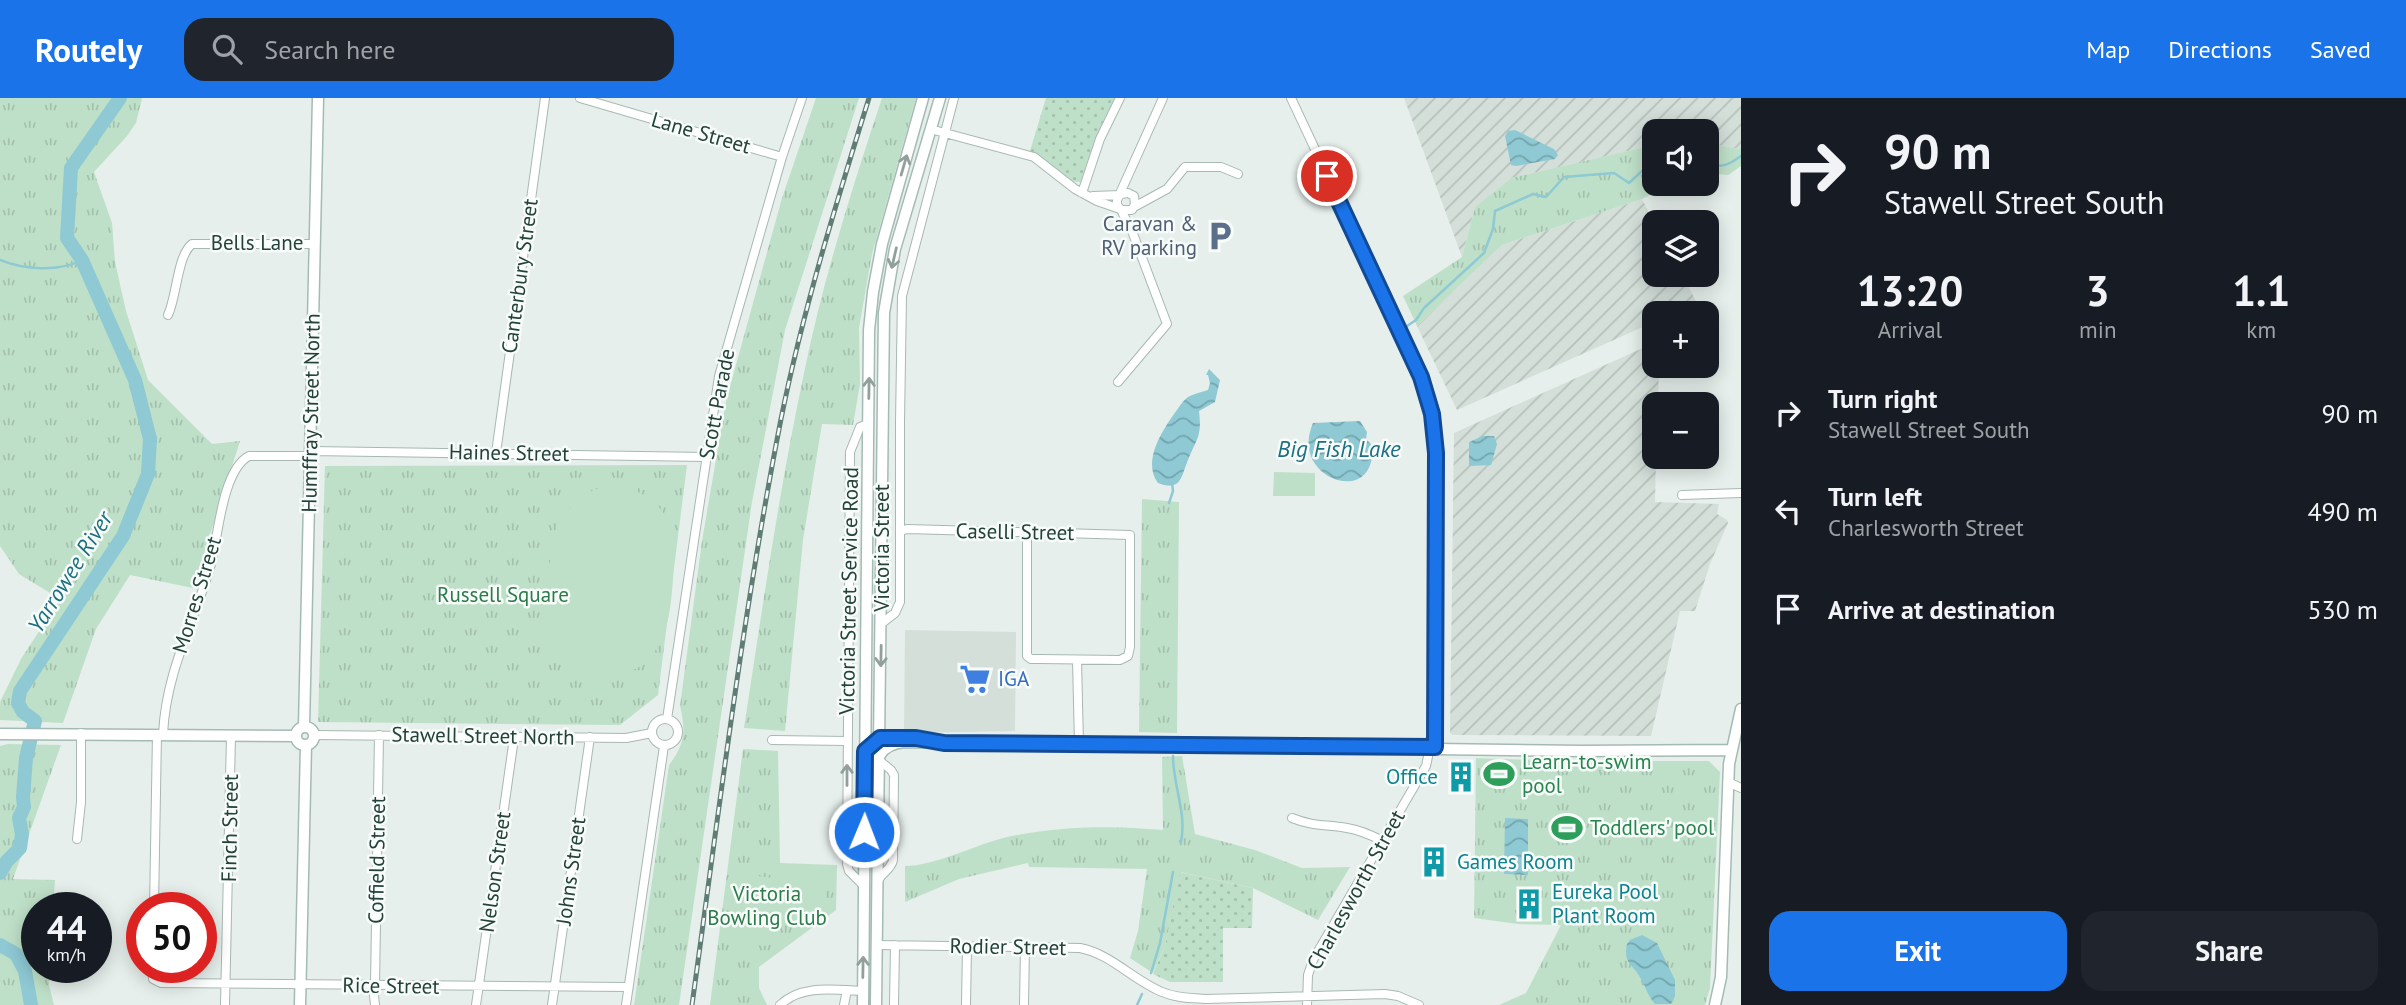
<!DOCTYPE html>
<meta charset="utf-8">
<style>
:root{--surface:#171b24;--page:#20242c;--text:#f1f3f6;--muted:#9ea1a6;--accent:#1a73e8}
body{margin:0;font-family:"PT Sans",sans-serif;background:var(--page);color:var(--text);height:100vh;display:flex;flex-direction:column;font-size:26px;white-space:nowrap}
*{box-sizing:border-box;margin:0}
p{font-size:23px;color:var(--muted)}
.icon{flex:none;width:38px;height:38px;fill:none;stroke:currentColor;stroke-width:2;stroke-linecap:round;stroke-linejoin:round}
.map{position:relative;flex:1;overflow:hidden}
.drawer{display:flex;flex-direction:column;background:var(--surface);width:665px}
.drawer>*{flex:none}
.banner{background:#171b24;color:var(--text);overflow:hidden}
.buttons{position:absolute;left:1642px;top:21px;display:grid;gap:14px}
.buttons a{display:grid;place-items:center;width:77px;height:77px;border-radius:14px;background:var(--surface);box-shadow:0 4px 18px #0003;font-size:35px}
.speed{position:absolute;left:21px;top:794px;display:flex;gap:14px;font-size:35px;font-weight:700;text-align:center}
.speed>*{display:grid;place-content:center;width:91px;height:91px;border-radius:50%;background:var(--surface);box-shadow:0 4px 18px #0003;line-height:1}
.speed small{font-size:18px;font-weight:400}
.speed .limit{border:10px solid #d22;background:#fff;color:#111}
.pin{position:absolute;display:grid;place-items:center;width:60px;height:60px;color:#fff;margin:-30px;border:4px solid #fff;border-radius:50%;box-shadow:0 2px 7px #0007}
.me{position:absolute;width:77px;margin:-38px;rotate:1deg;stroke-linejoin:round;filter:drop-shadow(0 0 5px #0008)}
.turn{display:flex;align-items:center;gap:24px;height:147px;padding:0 28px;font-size:32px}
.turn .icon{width:91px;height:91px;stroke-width:2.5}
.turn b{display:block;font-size:49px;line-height:60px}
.eta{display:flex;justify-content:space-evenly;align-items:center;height:119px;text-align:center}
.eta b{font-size:42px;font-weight:800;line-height:49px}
.primary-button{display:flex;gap:14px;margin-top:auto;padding:14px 28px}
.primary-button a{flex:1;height:80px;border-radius:21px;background:var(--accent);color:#fff;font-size:28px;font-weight:800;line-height:80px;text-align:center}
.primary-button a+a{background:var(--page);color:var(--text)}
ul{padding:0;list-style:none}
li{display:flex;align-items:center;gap:21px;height:98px;padding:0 28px}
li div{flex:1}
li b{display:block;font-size:26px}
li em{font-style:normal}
header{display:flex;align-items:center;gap:42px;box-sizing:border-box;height:98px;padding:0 35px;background:var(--accent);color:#fff}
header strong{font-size:33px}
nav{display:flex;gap:38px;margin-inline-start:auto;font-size:24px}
.search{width:490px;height:63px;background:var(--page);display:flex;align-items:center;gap:18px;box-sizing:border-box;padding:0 24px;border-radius:21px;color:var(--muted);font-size:26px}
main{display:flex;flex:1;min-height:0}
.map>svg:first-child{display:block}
.built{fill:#d4dfda}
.industrial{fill:url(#industrial-furrows)}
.grass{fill:url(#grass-dots)}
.park{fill:url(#park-tufts)}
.pitch{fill:#bfe0c8}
.water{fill:url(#water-waves)}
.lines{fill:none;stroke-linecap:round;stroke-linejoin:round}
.stream{stroke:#8ec9d4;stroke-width:2.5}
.river{stroke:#8ec9d4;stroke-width:14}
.street-casing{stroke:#a8b8b2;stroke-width:10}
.secondary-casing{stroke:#a4bbb3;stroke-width:13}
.street{stroke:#fff;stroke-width:8}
.secondary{stroke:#fff;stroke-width:10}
.rail-casing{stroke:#5f7d75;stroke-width:5}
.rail{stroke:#f7fbf9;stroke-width:2.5;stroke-dasharray:8;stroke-linecap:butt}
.oneway{stroke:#92a09c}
.route-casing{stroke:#114b97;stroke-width:18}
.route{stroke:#1a73e8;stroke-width:12}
.labels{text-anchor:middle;stroke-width:5;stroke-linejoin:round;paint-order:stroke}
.street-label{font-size:21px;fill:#24423a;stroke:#f7fbf9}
.service-label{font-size:21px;fill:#4e5e75;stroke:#f7fbf9;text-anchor:end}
.park-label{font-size:21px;fill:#2d7a4b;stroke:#f7fbf9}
.shop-label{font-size:21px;fill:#366cbe;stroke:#f7fbf9;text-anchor:start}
.leisure-label{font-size:21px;fill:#27864d;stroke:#f7fbf9;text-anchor:start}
.culture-label{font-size:21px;fill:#0d838f;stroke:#f7fbf9;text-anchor:start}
.water-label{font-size:23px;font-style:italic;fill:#1c6f80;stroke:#f7fbf9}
</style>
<header>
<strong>Routely</strong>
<div class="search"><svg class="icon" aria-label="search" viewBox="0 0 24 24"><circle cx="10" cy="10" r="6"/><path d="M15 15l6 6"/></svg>Search here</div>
<nav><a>Map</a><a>Directions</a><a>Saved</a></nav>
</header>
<main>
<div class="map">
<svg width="1741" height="907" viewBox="0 0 1741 907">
<defs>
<pattern id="industrial-furrows" width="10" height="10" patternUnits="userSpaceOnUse" patternTransform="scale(1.75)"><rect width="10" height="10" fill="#d4dfda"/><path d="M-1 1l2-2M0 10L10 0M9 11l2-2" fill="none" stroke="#b6c1bc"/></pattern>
<pattern id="grass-dots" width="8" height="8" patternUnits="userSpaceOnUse" patternTransform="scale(1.75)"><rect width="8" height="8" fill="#bfe0c8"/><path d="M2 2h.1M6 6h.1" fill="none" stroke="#a4c1ad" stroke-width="1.8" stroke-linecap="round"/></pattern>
<pattern id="park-tufts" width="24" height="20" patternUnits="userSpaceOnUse" patternTransform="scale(1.75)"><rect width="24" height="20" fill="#bfe0c8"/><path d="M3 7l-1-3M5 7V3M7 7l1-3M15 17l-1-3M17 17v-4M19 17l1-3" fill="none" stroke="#a4c1ad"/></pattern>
<pattern id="water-waves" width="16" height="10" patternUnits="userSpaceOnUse" patternTransform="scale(1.75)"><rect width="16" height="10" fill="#8ec9d4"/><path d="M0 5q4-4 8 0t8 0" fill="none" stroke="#74a5ad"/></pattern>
</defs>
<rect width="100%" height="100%" fill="#e6efeb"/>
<path class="built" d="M905,532L1016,534L1015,633L904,635Z"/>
<path class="industrial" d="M1404,0H1741V49L1739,51L1706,45V33H1654V47L1511,80L1475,109L1462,159Z
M1642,101L1654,124V177H1682L1697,205L1674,215H1654V224L1457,312L1417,228L1502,147Z
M1654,245V268H1659L1658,306H1654V359H1656L1655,404L1719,406L1717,416L1727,422L1728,425L1710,466L1695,513H1680L1651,638L1453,637L1450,635L1454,335Z"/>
<path class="grass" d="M1046,0H1116L1084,80L1080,84C1065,86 1046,60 1030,53Z
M1179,774L1253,790L1252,830H1223V884H1170L1153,876L1165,848Z"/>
<path class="park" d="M0,0H142L136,25L127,38L94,74L112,125L115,164L126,213L148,282L212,346L240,343L193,490L130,477L96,531L63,625L0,622V604L21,561L60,501L19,476L0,448Z
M816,0H859L785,232L752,404L679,907H634L669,667C685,646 686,633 680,608L702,443L726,303L782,100Z
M882,0H916L872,156L859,230L860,286L853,327L822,326L803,442L785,633L744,630C762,512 779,393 804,275C823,182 852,90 882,0Z
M1706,45L1739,51L1741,49V68L1728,77L1706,75Z
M1654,47V86H1672L1642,101L1502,147L1417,228L1403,198L1462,159L1475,109L1511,80Z
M687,367L658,597L620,627L318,624L325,368Z
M1142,401L1179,404L1177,635L1139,634Z
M8,646L61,647L13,781L55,782L53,810H37V870H50L49,887L54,907H0V648Z
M743,651L778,653L780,765L837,767L836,812L759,869V890L767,907H710Z
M1182,658L1195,736L1255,752L1302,770L1350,769L1318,822L1253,790L1180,774L1165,848L1153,875L1130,860L1138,833L1147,771L1029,769L1028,765L959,781L905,804V768C934,768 973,748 1003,740C1055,728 1110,727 1163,732L1162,659Z
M1476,660L1568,663H1709L1720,674L1710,890L1705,907H1499L1526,895L1561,827L1518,826L1474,820Z"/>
<path class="pitch" d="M1274,374L1315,375V398H1273Z
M623,388C642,394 659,404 668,423C678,444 673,517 663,538C659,549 650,561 641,568C628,576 614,576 600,574C543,568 544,539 549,490C550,473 549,453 554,437C560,419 578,397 597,391C605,389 615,389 623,388Z
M782,770H826L825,814H781Z
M733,775L774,780L767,848L725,844Z"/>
<path class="water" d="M1515,32L1554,51L1558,57L1555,61L1516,68L1511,67L1505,38L1508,33Z
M1209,271L1220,282L1215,304L1199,313C1202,339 1197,340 1188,362C1181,378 1182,394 1158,385C1142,364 1162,333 1174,316C1178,311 1183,302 1188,299C1193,296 1202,294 1208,292L1210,285L1208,277H1206Z
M1360,323L1367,334L1366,341L1372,347C1378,411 1288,382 1313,325Z
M1483,338H1494L1497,346L1491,367L1469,368V344Z
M1505,720L1528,721V777L1504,776Z
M1642,837L1657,845L1675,882V898L1671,906H1655C1648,898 1646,890 1641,881C1633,866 1623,866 1627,846L1630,842Z"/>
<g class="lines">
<path class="stream" d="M1706,65C1720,71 1729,67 1741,58
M0,162C24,172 59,174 82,162
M1407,228L1416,222L1424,210L1484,155L1493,131L1495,113L1533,96L1546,99L1564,79L1614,75L1629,85L1642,73L1654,69
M1169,405L1173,393L1172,385
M1173,658C1173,688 1187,715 1181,744
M1151,875L1160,845L1173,774
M1137,907L1142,896"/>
<path class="river" d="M0,775L7,763L20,750L22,736L19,720L24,709L23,699L26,660L35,623L23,614L18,605L20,593L123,438L148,376L150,341L135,282L82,162L67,140L71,70L120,0
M0,847L16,856L25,873L31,907"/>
<g class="street-casing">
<path id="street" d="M580,0L782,59
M1291,0L1405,243C1422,280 1434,315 1436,355L1435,649
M930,31L1034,59L1075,91L1097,103L1120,111
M1082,95L1100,41L1120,0
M1121,96L1128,95L1134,98L1135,106L1132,112H1121L1117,107V102L1163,0
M1093,98L1120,97
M1134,109L1167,91L1185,69H1221L1238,76
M168,217C177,198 177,158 192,146H315
M1118,284L1167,226L1132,133L1121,112
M311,353L706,359
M496,355L545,0
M1682,397L1741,395
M900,433L907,431L1014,434H1027L1130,437V549L1128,558L1120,562L1040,561H1031L1027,558V434
M882,525L895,515L900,504V324L902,198L954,0
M1077,562L1079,647
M652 634a13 13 0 1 1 26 0a13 13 0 1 1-26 0Z
M667,621L719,278L782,59L802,0
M163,636C166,573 194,525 211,466C218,440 222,372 249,358H311
M314,637L626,640L652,635
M772,642L847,643
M1728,684L1741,690
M1292,720C1315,729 1324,726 1347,730C1360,732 1371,737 1383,743
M77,741L81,704V635
M878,783C882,774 891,772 893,762L894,677L891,672L880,663
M864,788L849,773L847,766L850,354L860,329L868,326
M154,810L157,636
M877,847L1080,850C1111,856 1133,882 1162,894C1176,900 1191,900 1205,901L1385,896L1398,898L1419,907
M153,870V881L161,885L628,889
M375,887L379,637
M373,888L375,907
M225,907L231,637
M476,907L514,640
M552,907L590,639
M626,907L664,648
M780,907C802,886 835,892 863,893
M844,907L847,892
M894,907L895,847
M966,907L967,848
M1024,907L1025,848
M1307,907L1308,877L1313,862L1426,668L1430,649"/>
</g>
<g class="secondary-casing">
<path id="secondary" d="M304,629L318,0
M296 638a9 9 0 1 1 18 0a9 9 0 1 1-18 0Z
M0,636L296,638
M880,657C885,648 895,645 904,644L1582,653L1731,652
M300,907L306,647
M863,907L869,232L873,194L882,146L923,0
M876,907L884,215L895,151L940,0
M1715,907L1721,879L1729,666L1741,611"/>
</g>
<use href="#street" class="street"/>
<use href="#secondary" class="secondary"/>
<g class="rail-casing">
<path id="rail" d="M692,907C719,712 743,515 781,321C803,212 836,106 869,0"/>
</g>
<use href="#rail" class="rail"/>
</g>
<defs><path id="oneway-shaft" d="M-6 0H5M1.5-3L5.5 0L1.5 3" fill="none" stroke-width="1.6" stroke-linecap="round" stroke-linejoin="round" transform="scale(1.75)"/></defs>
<g class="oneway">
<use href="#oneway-shaft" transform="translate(904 67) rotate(-74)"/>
<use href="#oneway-shaft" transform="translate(894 160) rotate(103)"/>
<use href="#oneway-shaft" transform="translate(869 290) rotate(-89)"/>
<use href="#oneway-shaft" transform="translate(881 558) rotate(91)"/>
<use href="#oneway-shaft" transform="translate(847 677) rotate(-90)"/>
<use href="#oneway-shaft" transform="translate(863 869) rotate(-89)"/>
</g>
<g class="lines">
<g class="route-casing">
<path id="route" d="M864,734L865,653L880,640H916L944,645L1435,649L1436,355L1432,316L1421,279L1327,78"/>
</g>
<use href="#route" class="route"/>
</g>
<defs>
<g id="parking-bare" transform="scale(2.415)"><path d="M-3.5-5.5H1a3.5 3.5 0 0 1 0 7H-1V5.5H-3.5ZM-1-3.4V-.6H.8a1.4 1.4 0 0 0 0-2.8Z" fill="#5c6f8a" stroke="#f7fbf9" stroke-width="2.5" paint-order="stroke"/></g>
<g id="supermarket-bare" transform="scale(2.415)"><path d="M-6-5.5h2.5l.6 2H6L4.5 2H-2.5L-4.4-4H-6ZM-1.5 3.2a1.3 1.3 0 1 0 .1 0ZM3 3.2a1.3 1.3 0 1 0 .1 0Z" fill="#3f7fe0" stroke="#f7fbf9" stroke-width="2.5" paint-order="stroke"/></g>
<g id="stadium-bare" transform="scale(2.415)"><path d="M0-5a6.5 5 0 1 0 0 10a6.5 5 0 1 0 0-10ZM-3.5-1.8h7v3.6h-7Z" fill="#2e9e5b" stroke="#f7fbf9" stroke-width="2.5" paint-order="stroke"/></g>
<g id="building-bare" transform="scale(2.415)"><path d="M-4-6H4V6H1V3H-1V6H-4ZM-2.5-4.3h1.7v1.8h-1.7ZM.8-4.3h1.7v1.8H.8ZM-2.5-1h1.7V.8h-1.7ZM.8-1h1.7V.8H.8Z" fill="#0f9aa8" stroke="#f7fbf9" stroke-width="2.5" paint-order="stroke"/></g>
</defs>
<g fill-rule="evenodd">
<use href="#parking-bare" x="1220" y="138"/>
<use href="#supermarket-bare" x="975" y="581"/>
<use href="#stadium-bare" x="1499" y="676"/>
<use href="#building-bare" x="1461" y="679"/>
<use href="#stadium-bare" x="1567" y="730"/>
<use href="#building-bare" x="1434" y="764"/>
<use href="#building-bare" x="1529" y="806"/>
</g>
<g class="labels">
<g class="street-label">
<text transform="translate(701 35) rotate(16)" y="7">Lane Street</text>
<text x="257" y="152">Bells Lane</text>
<text transform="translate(520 178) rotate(-82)" y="7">Canterbury Street</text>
<text transform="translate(717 306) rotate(-79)" y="7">Scott Parade</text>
<text transform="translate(311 315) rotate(-89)" y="7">Humffray Street North</text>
<text transform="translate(509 355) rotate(1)" y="7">Haines Street</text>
<text transform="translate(1015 434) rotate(1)" y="7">Caselli Street</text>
<text transform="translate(882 450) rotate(-90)" y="7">Victoria Street</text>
<text transform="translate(849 493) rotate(-89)" y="7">Victoria Street Service Road</text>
<text transform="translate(197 497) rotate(-73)" y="7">Morres Street</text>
<text transform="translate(483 638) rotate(1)" y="7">Stawell Street North</text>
<text transform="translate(230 730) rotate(-89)" y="7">Finch Street</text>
<text transform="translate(377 762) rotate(-89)" y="7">Coffield Street</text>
<text transform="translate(571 773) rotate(-82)" y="7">Johns Street</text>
<text transform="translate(495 774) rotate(-82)" y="7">Nelson Street</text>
<text transform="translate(1356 792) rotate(-61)" y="7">Charlesworth Street</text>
<text transform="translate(1008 849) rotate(1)" y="7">Rodier Street</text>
<text transform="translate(391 888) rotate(1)" y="7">Rice Street</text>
</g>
<g class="service-label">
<text x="1197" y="133">Caravan &amp;<tspan x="1197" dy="24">RV parking</tspan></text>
</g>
<g class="park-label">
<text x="503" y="504">Russell Square</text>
<text x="767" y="803">Victoria<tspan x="767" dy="24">Bowling Club</tspan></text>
</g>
<g class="shop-label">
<text x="998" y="588">IGA</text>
</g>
<g class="leisure-label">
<text x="1522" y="671">Learn-to-swim<tspan x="1522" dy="24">pool</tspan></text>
<text x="1590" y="737">Toddlers' pool</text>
</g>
<g class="culture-label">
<text x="1438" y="686" text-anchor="end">Office</text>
<text x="1457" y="771">Games Room</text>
<text x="1552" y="801">Eureka Pool<tspan x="1552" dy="24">Plant Room</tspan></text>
</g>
<g class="water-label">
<text x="1339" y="359">Big Fish Lake</text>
<text transform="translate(70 474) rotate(-58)" y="8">Yarrowee River</text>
</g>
</g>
</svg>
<div class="buttons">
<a><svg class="icon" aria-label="sound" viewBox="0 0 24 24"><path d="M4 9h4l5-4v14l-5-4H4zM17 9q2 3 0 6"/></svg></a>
<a><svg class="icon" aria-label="layers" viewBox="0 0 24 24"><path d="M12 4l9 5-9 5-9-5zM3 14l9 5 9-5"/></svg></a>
<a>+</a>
<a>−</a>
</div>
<div class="speed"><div>44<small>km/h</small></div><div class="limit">50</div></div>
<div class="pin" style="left:1327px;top:78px;background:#d93025"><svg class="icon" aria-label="arrive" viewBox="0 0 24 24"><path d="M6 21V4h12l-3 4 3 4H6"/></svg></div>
<svg class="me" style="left:864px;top:734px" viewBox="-20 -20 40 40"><circle r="17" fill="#1a73e8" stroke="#fff" stroke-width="3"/><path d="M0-11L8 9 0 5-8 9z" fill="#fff"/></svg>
</div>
<section class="drawer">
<div class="banner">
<div class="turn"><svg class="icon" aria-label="right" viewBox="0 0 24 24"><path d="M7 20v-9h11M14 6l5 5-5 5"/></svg><div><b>90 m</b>Stawell Street South</div></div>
</div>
<div class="eta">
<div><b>13:20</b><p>Arrival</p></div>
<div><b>3</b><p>min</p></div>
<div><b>1.1</b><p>km</p></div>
</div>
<ul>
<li><svg class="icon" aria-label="right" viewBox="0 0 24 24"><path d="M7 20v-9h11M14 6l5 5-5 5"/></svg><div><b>Turn right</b><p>Stawell Street South</p></div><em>90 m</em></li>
<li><svg class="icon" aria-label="left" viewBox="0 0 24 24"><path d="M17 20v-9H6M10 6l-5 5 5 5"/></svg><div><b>Turn left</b><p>Charlesworth Street</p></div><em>490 m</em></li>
<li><svg class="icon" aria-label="arrive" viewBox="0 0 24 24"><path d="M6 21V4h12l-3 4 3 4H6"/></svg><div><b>Arrive at destination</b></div><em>530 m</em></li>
</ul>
<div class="primary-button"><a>Exit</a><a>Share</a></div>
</section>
</main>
